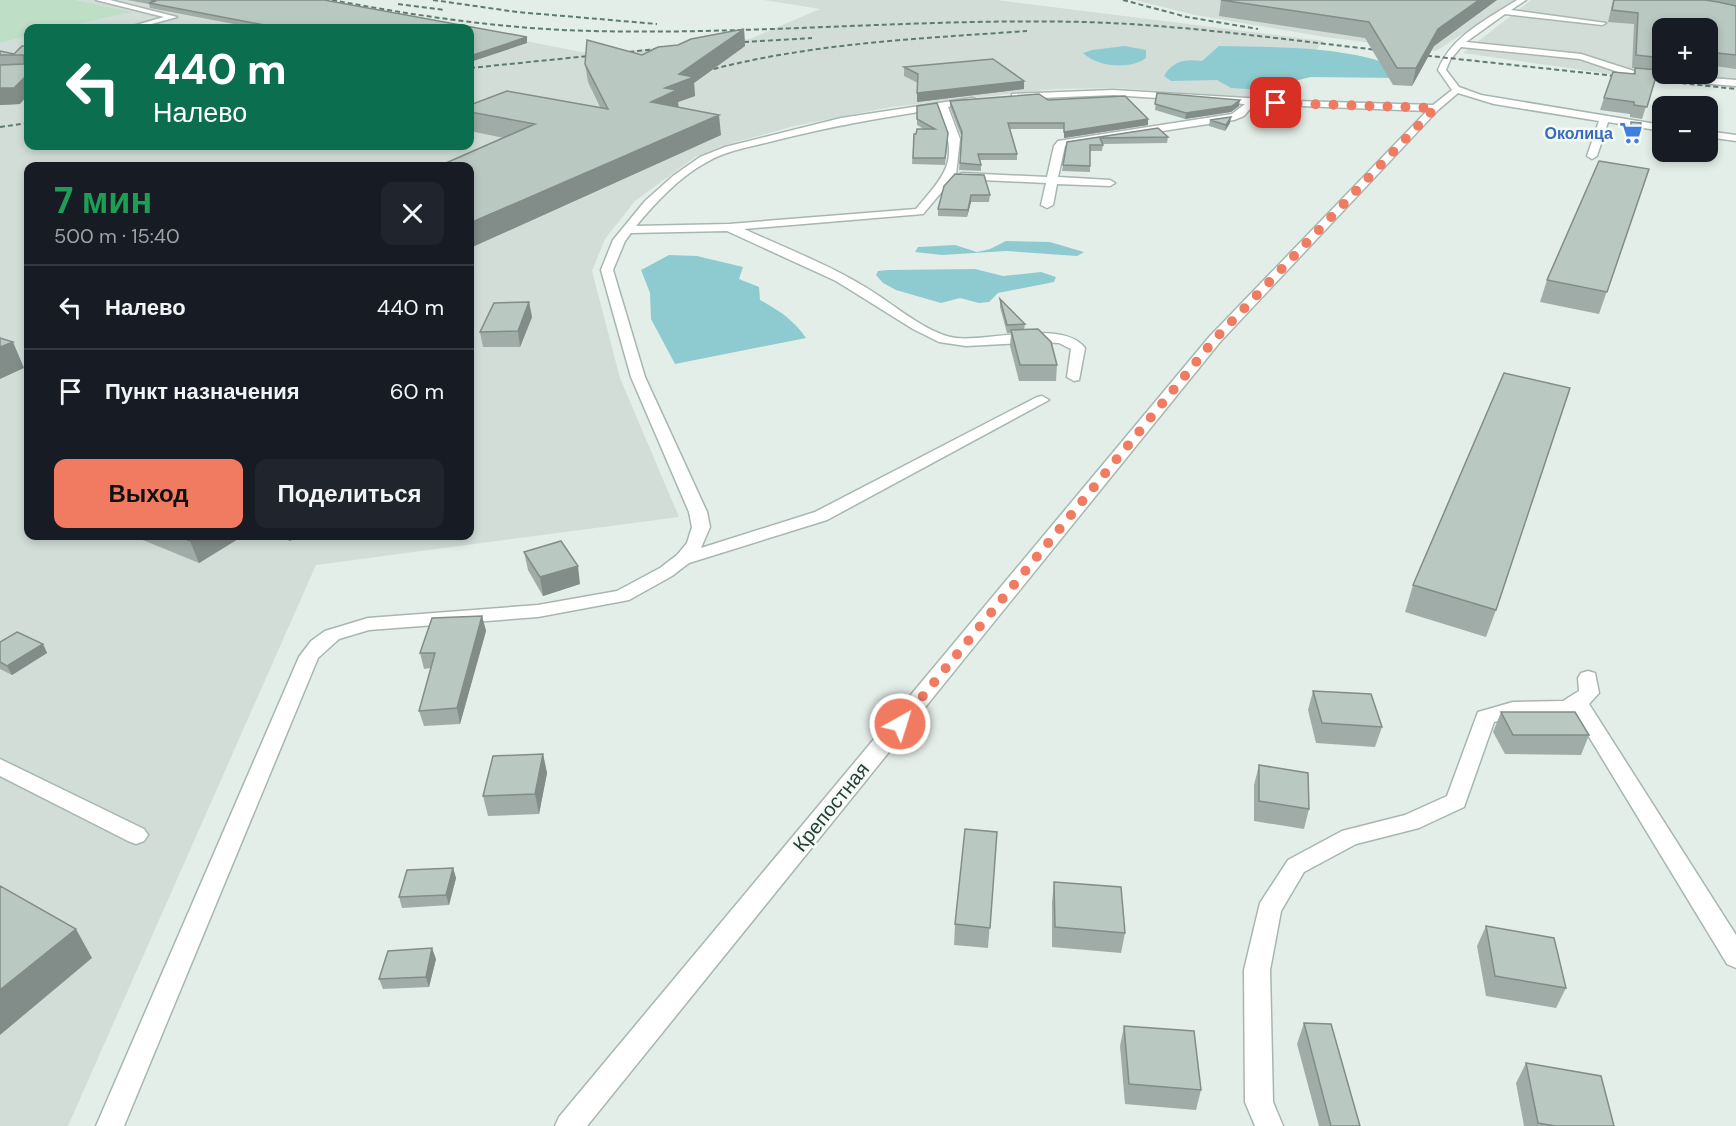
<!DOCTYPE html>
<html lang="ru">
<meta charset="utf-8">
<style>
:root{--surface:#171b24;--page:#20242c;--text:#f1f3f6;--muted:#9ea1a6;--line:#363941;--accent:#f07b60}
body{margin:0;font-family:"DM Sans",sans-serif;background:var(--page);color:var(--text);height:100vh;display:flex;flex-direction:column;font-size:22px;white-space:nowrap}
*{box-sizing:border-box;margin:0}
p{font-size:20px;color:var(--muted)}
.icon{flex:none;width:33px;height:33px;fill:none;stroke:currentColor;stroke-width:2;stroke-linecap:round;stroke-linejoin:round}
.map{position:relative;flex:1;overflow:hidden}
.sheet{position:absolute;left:24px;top:162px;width:450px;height:378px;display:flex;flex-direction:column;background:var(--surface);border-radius:12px;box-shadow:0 3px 9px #0003}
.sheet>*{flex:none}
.top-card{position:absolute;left:24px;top:24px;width:450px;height:126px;border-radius:12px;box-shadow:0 3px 9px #0003;background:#0b6e4f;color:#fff;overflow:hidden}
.fabs{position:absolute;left:1652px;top:18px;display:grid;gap:12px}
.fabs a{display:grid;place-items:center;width:66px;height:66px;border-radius:12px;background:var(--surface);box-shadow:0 3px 9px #0003;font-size:30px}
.pin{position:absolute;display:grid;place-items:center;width:51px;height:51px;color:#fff;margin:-26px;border-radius:12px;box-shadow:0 3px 9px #0006}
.me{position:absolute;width:66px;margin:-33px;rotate:39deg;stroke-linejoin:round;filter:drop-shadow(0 0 4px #0008)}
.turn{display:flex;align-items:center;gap:21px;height:126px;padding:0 30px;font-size:27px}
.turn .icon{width:78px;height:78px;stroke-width:2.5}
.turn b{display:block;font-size:42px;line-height:51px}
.round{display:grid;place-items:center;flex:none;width:63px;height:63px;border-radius:12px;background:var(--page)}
.headline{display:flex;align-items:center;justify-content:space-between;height:102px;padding:0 30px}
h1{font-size:36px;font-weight:800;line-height:45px;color:#1e9e55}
.action{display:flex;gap:12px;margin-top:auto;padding:12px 30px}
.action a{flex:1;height:69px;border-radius:12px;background:var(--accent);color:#111;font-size:24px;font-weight:800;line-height:69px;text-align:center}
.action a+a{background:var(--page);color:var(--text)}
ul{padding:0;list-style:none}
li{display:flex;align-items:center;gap:18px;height:84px;padding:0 30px;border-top:2px solid var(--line)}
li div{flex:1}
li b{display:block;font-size:22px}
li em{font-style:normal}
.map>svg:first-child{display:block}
.built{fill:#d2ddd8;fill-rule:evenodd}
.green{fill:#bedec5}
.water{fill:#8ecbd1}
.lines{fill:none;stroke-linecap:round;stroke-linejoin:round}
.minor-casing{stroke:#a7b6b0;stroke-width:3}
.minor{fill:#fff;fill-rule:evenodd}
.rail{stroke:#5e7b71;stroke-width:2;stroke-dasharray:5 3;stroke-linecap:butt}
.wall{fill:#a0aca7}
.shaded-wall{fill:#828c88}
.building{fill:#bac8c2;stroke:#828c88;stroke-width:1.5}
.route{stroke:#f07b60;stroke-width:10;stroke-dasharray:0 18}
.labels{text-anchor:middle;stroke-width:5;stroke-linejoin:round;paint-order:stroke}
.far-shop-label{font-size:16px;font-weight:bold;fill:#366cbe;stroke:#f5faf7;text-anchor:end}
.street-label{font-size:20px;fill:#243f36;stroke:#f5faf7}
</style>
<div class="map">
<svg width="1736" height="1126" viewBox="0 0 1736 1126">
<rect width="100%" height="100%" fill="#e4eee9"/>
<path class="built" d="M75,0H311L460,28H60L130,12Z
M764,0H997L1323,41L1279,99L1116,88L1055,89L891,107L794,126L722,146L695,157L635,201L605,239L592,271L620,378L679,517L316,565L68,1126H0V43L28,36V146H470V30L592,54L750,39L820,9ZM28,166H470V536H28Z
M1135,0H1515L1436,51L1325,37L1195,15Z
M1531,0H1736V87L1645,79L1463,53ZM1662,28H1707V74H1662Z"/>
<path class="green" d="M0,0H75L132,12L60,28H28V36L0,43Z"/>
<path class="water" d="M1125,46L1146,50V58C1130,70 1097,67 1083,53L1092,50Z
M1219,46C1268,47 1321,46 1369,58C1382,61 1396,68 1408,73L1394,78L1311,77L1290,82L1277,90H1262L1231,88L1217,80L1171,81L1164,76C1173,61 1185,59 1202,61Z
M1006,241L1050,242L1084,252L1077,256L1006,251L942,255L915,252L918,247L955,245L977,252L990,249Z
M669,255L697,256L743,267L739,279L759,287L760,300C778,310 794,320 806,338L675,364L651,319L650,293L641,270Z
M975,269L1003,276L1041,272L1056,277L1054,282L998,293L989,302L979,303L960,298L941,303L896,290L883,283L876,275L878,271L888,270Z"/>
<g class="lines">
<g class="minor-casing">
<path id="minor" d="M96,0H110L177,17L137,28H126L164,17Z
M1517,0H1526L1511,10L1606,23L1602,25L1505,14L1466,42L1581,54L1637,72L1736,80V86L1636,78L1580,59L1461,47L1450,60L1446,70L1459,87L1481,95L1662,125V131L1608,122L1597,156L1592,159L1587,156L1599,121L1494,104L1458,93L1438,110L1220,342L587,1126H555L559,1117L1210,336L1427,111L1254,104L1244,116L1234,120L1065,146L1058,177L1110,180L1115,183L1110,186L1057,184L1053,205L1047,208L1041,205L1046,183L962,179L957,176L962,173L1047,177L1054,146L1058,141L1232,114L1245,104L1113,95L1015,99L1012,98V94L1113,90L1295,101L1433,105L1452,90L1438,70C1451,36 1488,19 1517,0Z
M972,98L975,99V103L948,107L960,139L956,175L923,214L744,229C783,247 823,262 860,284C888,299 925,334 956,338C989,342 1063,319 1085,348L1079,380L1074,381L1067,377L1071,349L1059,343L1042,342L966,346L939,342L913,329L836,281L727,231L631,233L625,241L613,270L645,377L707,512L710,527L701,548L815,512L1037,397L1042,396L1049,400L827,520L689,563L672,576L629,600L538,617L369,630L339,639L318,658L124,1126H96L299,657L311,641L325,631L368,618L538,605L617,591L660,568L677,555L687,543L692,527L689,512L631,377L601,270L613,240L645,201L673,176L700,157L725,147L841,118ZM939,109C958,161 950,169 916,209L729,224L636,226C656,202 679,177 707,162C727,150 751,147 773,141C828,127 883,117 939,109Z
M1707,131L1736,135V141L1707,137Z
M1588,671L1595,673L1599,693L1589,704L1736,935V968L1727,964L1574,712C1547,719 1521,714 1494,722L1464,807L1419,828L1356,844L1304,872L1281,911L1270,970L1273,1102L1283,1126H1255L1245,1102L1244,970L1260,903L1288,860L1342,831L1405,815L1447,796L1478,712L1513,702L1563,701L1579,691L1578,678L1581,673Z
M0,759L144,829L148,835L144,841L136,844L128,841L0,776Z"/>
</g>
<use href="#minor" class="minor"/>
<path class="rail" d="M332,0C417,16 504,29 591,31C756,35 920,18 1085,22C1186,25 1287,40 1387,51
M433,0L517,12L657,24
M1123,0L1187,17L1258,29
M398,4L445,10
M728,43L812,38
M1411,54L1736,89
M470,68L668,48
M698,73C808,43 914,39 1027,31
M0,127L28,123"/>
</g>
<path class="wall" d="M127,0H324L527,37V43L470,62V28H255L150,8L149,4Z
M1221,0H1497L1434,46L1412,86L1393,85L1365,38L1219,16Z
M1613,0H1736V69L1707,65V28H1662V63H1660L1642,119L1630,117V114L1600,110L1604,98L1633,74L1635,68H1632L1634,24L1608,22Z
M744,29L745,46L694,83L695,96L678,102V107L721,135L470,248V166L504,138L470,131V105L600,107L588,82L585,64L642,55L678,45Z
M28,46L20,104L0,105V51L14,54Z
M904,67L1024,89L917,102L918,83L904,76Z
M1157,93L1239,106L1231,112L1185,119L1155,110Z
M1048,100L1148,119V125L1064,138V129H1010L1017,154V160H980L981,165V171L959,170L962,138L950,107V101Z
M917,106L948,139L945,165L912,164L914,134H916L924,129L917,125Z
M1210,120L1230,123L1225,131L1209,126Z
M1631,122L1641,123L1638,135L1629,133V128Z
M1158,128L1168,137L1167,143L1103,144L1102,151H1090V172L1062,171L1067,142Z
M1649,169L1599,314L1540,302L1547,280Z
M944,186L990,195L989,202H971L967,217L938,216V209Z
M1000,299L1025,324L1024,330L1057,365L1056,381H1019L1010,346L1011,333H1007L1000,307Z
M529,302L532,317L520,347H483L480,332Z
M133,536H243L199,563Z
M276,536H298L290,541Z
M524,552L580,584L543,596L528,570Z
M1413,585L1496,610L1486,637L1405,612Z
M482,616L486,631L460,724L424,726L419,711L431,668L424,669L420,653Z
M0,642L43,644L47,653L12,675L0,669Z
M1313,691L1382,727L1375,747L1316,743L1308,710Z
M1501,712L1589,735L1581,755L1505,754L1493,732Z
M543,754L547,773L539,814L488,816L483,796Z
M1259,765L1309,809L1304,829L1254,821V785Z
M997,832L988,948L954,945L955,924Z
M453,868L456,878L449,905L402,908L399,897Z
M1054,882L1125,933L1121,953L1052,947V902Z
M1486,926L1566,988L1556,1008L1486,996L1477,946Z
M436,959L429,987L383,989L379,979Z
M1304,1023L1360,1126H1319L1297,1044Z
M1124,1026L1201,1090L1196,1110L1125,1104L1120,1046Z
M1526,1063L1614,1126H1524L1516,1083Z"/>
<path class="shaded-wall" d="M1479,0H1497L1434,46L1412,86L1416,68L1438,29Z
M744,29L745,46L694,83L695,96L678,102L679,109L651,102L679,74Z
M527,37V43L470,62V56Z
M28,74V95L20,104L0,105V88Z
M1024,81V89L917,102V93Z
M1240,100L1239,106L1231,112L1185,119L1186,113Z
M719,115L721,135L470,248V223Z
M1231,117L1230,123L1225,131L1226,125Z
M1148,119V125L1064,138V132Z
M971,195V202L967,217L968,210Z
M529,302L532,317L520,347L518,331Z
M13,342L24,368L0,379V347Z
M199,536H243L199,563L190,541Z
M288,536H298L290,541Z
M578,566L580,584L543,596L540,577Z
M482,616L486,631L460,724L457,708Z
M43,644L47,653L12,675L7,666Z
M543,754L547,773L539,814L535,794Z
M453,868L456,878L449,905L446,895Z
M76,929L92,958L0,1035V990Z
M432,948L436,959L429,987L426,977Z"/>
<path class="building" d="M151,0H324L527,37L470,56V28H280L149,3L156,1Z
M1221,0H1479L1438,29L1416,68H1397L1369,22Z
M1614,0H1705L1718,2L1736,6V55L1707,52V28H1662V58L1636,55L1638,13L1612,10Z
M744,29L679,74L694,77L665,88L677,90L651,102L719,115L470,223V166H439L535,124L470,112V105L507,91L608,109L585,64L587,40L642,55L658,47L678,45L691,39Z
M22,46H28V74L14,88H0V65L24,64V55H0V51L14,54Z
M993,59L1024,81L917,93L918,74L904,67Z
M1635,68L1658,70L1647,107L1634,105V102L1604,98L1613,72L1635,74Z
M1157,93L1240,100L1232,106L1186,113L1155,104Z
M1039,94L1048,100L1125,96L1148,119L1064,132V123H1008L1017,154H978L981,165L960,163L962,132L950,101Z
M937,103L948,133L945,158H913L914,134H916L917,129H935L917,119V106Z
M1231,117L1226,125L1210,120Z
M1631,122L1641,123L1640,129L1631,127Z
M1158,128L1168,137L1100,138L1103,145H1090V166L1063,165L1067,142Z
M1599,161L1649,169L1607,292L1547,280Z
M955,174L984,175L990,195H971L968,210L938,209L944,186Z
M1000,299L1025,324L1007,325Z
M529,302L518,331L480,332L494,303Z
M1038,329L1051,342L1057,365H1020L1011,330Z
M0,338L13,342L0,347Z
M1504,373L1570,388L1496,610L1413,585Z
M178,536H199L190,541Z
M561,541L578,566L540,577L524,552Z
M482,616L457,708L419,711L435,653H420L432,618Z
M17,632L43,644L7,666L0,662V642Z
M1313,691L1371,694L1382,727L1322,723Z
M1501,712H1575L1589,735H1513Z
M543,754L535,794L483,796L493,756Z
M1259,765L1308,773L1309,809L1259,801Z
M965,829L997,832L990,928L955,924Z
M453,868L446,895L399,897L407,870Z
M1054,882L1121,887L1125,933L1055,927Z
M0,886L76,929L0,990Z
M1486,926L1554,938L1566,988L1495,976Z
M432,948L426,977L379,979L388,951Z
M1304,1023L1331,1024L1360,1126H1331Z
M1124,1026L1194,1031L1201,1090L1129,1084Z
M1526,1063L1601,1076L1614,1126H1555L1538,1123Z"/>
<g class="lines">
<path class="route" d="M900,724L1215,339L1435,108L1276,103"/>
</g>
<defs>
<g id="supermarket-bare" transform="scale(1.8)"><path d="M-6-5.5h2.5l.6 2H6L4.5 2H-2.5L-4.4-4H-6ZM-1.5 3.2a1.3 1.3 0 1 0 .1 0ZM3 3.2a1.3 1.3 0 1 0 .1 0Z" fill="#3f7fe0" stroke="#f5faf7" stroke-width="2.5" paint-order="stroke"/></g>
</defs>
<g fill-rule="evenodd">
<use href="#supermarket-bare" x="1631" y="133"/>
</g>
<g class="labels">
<g class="far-shop-label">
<text x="1613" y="139">Околица</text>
</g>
<g class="street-label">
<text transform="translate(831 807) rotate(-51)" y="7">Крепостная</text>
</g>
</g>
</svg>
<div class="fabs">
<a>+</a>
<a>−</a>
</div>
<div class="pin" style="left:1276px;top:103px;background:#d93025"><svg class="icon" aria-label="arrive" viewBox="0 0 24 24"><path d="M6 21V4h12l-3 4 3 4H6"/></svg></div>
<svg class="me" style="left:900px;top:724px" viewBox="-20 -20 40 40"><circle r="17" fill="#f07b60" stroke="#fff" stroke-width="3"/><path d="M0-11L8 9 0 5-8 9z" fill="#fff"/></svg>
<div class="top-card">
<div class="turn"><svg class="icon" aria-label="left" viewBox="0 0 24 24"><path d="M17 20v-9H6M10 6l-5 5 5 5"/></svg><div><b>440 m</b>Налево</div></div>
</div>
<section class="sheet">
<div class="headline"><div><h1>7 мин</h1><p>500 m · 15:40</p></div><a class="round"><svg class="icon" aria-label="close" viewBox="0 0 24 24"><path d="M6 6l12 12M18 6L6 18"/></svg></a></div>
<ul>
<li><svg class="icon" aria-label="left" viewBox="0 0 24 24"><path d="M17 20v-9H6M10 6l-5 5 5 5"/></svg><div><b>Налево</b></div><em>440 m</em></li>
<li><svg class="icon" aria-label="arrive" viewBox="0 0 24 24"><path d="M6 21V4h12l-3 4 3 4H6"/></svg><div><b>Пункт назначения</b></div><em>60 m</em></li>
</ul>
<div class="action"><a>Выход</a><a>Поделиться</a></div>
</section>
</div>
